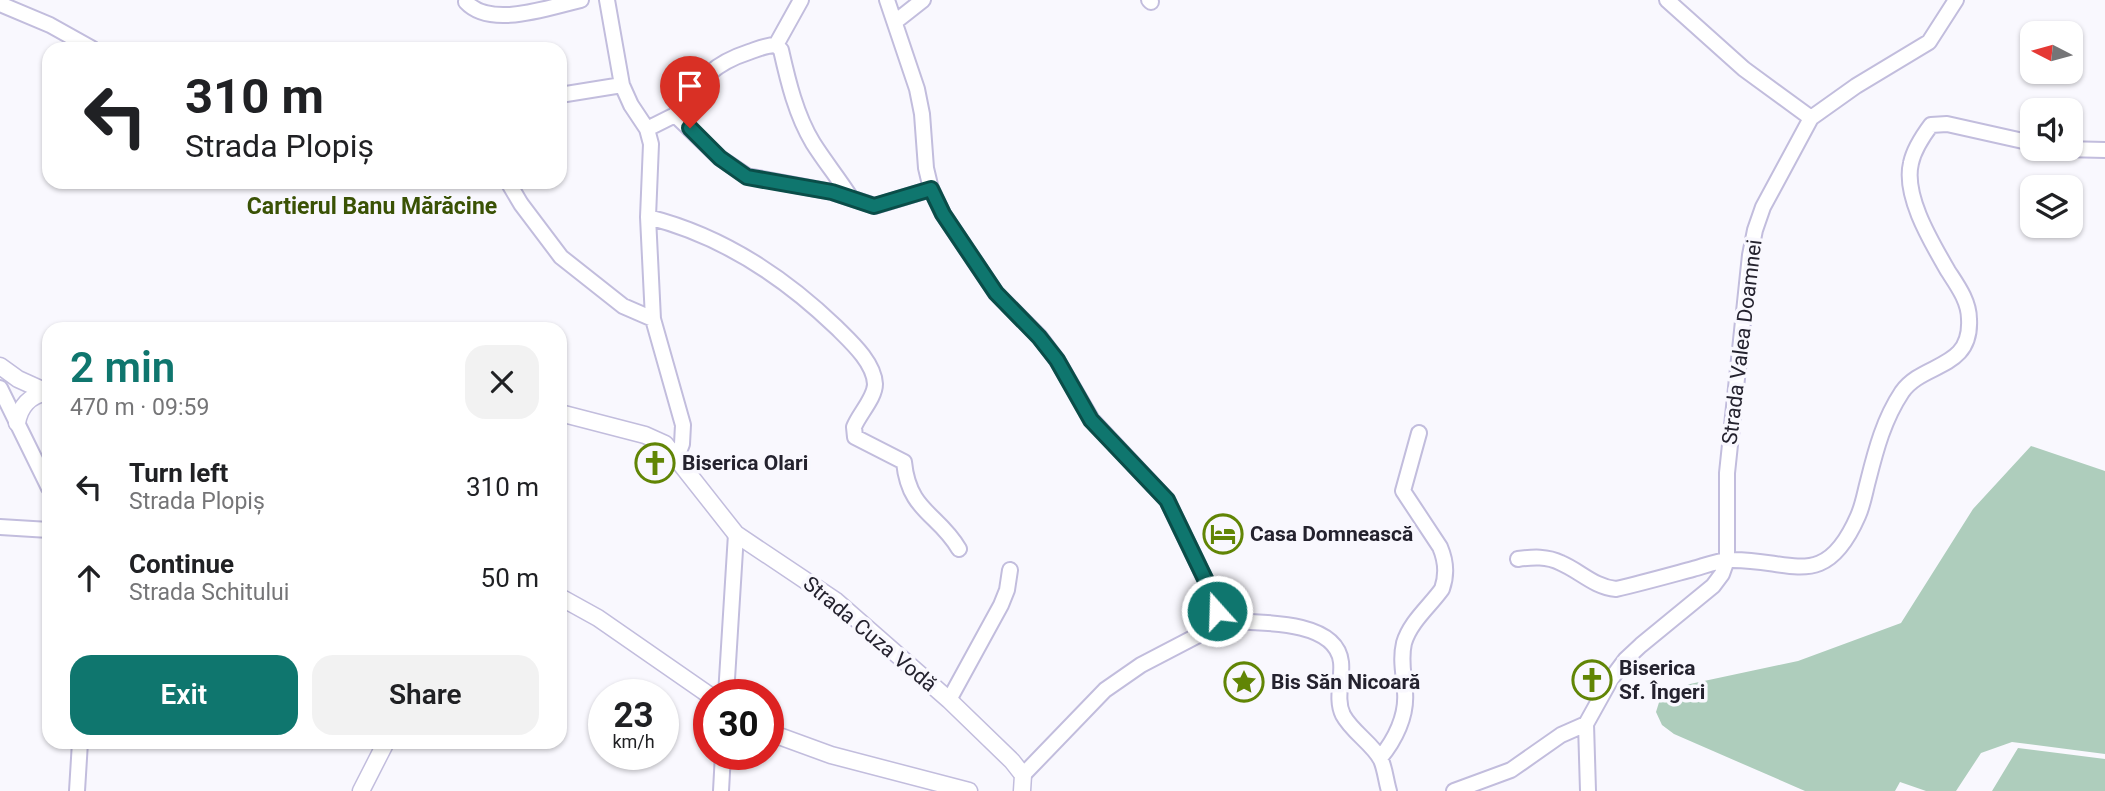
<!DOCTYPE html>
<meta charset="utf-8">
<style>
:root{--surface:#fff;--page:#f2f2f2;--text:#202124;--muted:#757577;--accent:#0f766e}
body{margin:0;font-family:Roboto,sans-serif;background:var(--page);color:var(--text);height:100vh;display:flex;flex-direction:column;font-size:26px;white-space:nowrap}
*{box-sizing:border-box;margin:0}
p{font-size:23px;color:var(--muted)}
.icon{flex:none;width:38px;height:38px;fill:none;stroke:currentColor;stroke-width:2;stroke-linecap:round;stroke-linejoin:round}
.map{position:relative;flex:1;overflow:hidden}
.sheet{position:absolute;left:42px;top:322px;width:525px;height:427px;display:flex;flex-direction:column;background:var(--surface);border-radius:21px;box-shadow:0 2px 5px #0004}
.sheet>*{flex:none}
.top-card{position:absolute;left:42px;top:42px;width:525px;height:147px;border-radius:21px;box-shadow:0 2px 5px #0004;background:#fff;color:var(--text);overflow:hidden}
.needle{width:46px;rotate:276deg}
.buttons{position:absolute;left:2020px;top:21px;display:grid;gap:14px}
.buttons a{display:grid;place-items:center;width:63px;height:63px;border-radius:14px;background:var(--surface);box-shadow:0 2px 5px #0004;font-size:35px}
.speed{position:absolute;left:588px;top:679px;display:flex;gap:14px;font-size:35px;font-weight:700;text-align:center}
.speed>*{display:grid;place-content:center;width:91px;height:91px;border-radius:50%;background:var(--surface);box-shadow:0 2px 5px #0004;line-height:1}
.speed small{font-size:18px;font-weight:400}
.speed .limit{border:10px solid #d22;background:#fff;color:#111}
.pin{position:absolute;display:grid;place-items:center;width:60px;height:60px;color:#fff;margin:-72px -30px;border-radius:50% 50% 50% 0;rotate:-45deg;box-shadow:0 0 7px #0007}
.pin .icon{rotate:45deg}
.me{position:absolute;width:77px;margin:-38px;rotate:340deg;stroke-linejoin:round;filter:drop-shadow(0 0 5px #0008)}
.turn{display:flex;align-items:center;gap:24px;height:147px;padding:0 28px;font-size:32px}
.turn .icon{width:91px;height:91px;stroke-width:2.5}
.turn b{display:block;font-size:49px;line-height:60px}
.round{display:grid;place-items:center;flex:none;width:74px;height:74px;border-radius:21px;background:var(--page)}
.headline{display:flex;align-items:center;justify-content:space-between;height:119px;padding:0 28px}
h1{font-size:42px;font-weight:600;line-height:52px;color:var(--accent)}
.cta{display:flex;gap:14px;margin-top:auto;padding:14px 28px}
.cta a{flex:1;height:80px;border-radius:21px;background:var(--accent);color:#fff;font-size:28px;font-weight:600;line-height:80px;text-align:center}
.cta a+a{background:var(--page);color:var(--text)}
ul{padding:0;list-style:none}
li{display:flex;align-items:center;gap:21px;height:91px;padding:0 28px}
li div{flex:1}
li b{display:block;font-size:26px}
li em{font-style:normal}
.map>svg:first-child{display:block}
.green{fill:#aecdbc}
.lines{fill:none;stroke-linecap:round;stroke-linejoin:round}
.minor-casing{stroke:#c2bddd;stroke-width:18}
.tertiary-casing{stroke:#c2bddd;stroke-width:19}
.minor{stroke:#fff;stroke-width:14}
.tertiary{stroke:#fff;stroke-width:16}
.route-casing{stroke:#0a4d48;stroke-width:18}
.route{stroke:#0f766e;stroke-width:12}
.labels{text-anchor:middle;stroke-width:7;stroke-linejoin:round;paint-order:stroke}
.street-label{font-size:21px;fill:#24222e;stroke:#f9f8fe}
.poi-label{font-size:21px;font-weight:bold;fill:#24222e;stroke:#f9f8fe;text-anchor:start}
.neighbourhood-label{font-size:23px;font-weight:bold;fill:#3a5205;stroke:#f9f8fe}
</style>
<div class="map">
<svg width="2105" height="791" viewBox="0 0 2105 791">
<rect width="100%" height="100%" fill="#f9f8fe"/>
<path class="green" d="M2031,446L2105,471V754L2012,742L1981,753L1956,791H1926L1900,782L1895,791H1805L1674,734L1662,725L1656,712L1661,696L1690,684L1798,661L1901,623L1973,509Z
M2018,748L2105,759V791H1992Z"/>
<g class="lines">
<g class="minor-casing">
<path id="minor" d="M607,0L622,85L631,105L647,129L651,144L648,217L653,319L683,425L682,444L677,457
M887,0L917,89L922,114L926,168L931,189L943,214L996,293L1039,336L1057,360L1092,420L1167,500L1208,585L1218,621
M1149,0L1151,2
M1667,0L1744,69L1811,118
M466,2C491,29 549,7 581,0
M0,4L50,25L93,49
M895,22L923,0
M776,45L801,0
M560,95L622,85
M675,115C699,83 709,65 749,52C758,49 766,45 776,45L781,50C788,81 796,115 813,143C825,162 839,179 851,198
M647,129L675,115L720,158L747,176L832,192L875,206L931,189
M2063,149L2105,150
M508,182L521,204L561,257L623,306L653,319
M648,217C720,235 783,276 836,327C850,341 874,362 875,384C875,398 859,414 854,427L855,437L904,462C909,512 938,513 959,549
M0,388L49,488
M0,527L49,530
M1518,559C1533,557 1547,556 1561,563C1580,571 1594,587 1616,589C1642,583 1667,576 1693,569C1704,566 1717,561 1729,560C1790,558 1824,594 1858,516C1863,505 1865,492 1868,481C1876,449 1884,419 1902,392C1923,362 1972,370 1969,319C1969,301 1957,285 1948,271C1932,243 1903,196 1911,163C1914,149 1922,137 1931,125L1947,124L2032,143
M726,695L736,534
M949,700L1001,605L1007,590L1010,570
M1380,758C1395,740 1407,716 1405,692C1404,675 1400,660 1404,643C1410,622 1430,606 1442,589C1447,575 1446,561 1440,547L1403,491L1419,433
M1023,775L1105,690L1141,665L1212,628L1218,621C1251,623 1336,617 1341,662C1343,679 1335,699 1343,715C1352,732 1373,744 1381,760C1385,769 1386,781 1389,791
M77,791L80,742
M721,791L723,754
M1454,791L1511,770L1561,735L1586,724
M1588,791L1586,724L1611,679L1626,659L1641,645L1713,586L1722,574L1727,560V473L1750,255L1755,230L1763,207L1811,118L1856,86L1929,42L1956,0"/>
</g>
<g class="tertiary-casing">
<path id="tertiary" d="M0,366L18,379L49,393
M560,413L645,435L665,444L736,534L836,601L949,700L1012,761L1023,775L1022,791
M17,423C20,406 29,396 47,392
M560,597L598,618L709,695
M768,732L831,755L969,791
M361,791L386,742"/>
</g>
<use href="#minor" class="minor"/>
<use href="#tertiary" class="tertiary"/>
</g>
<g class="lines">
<g class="route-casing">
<path id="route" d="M690,128L720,158L747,177L832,192L874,206L931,189L943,214L996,293L1039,337L1057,360L1091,420L1167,500L1208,585L1217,611"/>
</g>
<use href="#route" class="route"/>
</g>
<defs>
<g id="church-ring" transform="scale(2.0125)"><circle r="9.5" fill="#f9f8fe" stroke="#618505" stroke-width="1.5"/><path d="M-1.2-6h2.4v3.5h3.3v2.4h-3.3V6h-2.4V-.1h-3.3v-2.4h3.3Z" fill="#618505"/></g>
<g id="hotel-ring" transform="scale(2.0125)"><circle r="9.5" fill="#f9f8fe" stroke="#618505" stroke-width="1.5"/><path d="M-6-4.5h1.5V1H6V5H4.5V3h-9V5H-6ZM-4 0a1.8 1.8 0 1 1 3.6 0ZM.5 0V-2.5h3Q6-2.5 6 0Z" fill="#618505"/></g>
<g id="sight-ring" transform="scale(2.0125)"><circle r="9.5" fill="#f9f8fe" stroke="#618505" stroke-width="1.5"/><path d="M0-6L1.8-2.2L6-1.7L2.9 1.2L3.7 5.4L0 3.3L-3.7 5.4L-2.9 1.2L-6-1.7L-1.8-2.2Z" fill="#618505"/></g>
</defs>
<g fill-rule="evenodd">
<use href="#church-ring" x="655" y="463"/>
<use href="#hotel-ring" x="1223" y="534"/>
<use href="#church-ring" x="1592" y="680"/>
<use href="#sight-ring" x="1244" y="682"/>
</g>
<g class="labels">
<g class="street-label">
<text transform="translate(1742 342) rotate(-83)" y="7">Strada Valea Doamnei</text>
<text transform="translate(870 634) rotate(40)" y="7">Strada Cuza Vodă</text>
</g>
<g class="poi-label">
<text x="682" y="470">Biserica Olari</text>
<text x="1250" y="541">Casa Domnească</text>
<text x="1619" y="675">Biserica<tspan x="1619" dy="24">Sf. Îngeri</tspan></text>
<text x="1271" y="689">Bis Săn Nicoară</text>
</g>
<g class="neighbourhood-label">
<text x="372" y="214">Cartierul Banu Mărăcine</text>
</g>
</g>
</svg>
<div class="buttons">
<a><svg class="needle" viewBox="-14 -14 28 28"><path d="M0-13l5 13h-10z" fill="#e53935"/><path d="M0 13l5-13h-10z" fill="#757577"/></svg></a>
<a><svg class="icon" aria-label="sound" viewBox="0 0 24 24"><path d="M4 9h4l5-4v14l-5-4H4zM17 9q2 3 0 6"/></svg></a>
<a><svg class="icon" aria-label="layers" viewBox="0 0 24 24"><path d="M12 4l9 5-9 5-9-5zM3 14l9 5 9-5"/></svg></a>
</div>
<div class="speed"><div>23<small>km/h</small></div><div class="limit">30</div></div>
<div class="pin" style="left:690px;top:128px;background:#d93025"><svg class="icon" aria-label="arrive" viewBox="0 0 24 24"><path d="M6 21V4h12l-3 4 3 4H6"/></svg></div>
<svg class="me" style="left:1217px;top:611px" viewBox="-20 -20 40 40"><circle r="17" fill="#0f766e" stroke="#fff" stroke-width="3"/><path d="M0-11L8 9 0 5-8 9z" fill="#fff"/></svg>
<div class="top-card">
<div class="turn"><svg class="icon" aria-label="left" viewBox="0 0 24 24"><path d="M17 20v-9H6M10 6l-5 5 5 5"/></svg><div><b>310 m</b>Strada Plopiș</div></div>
</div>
<section class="sheet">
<div class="headline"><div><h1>2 min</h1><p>470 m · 09:59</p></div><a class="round"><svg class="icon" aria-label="close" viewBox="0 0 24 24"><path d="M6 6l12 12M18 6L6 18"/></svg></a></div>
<ul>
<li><svg class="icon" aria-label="left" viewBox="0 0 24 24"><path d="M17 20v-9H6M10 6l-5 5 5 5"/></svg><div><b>Turn left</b><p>Strada Plopiș</p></div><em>310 m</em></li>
<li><svg class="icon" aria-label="ahead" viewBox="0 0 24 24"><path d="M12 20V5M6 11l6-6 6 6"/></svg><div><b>Continue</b><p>Strada Schitului</p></div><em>50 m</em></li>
</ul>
<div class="cta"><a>Exit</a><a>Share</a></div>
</section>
</div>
